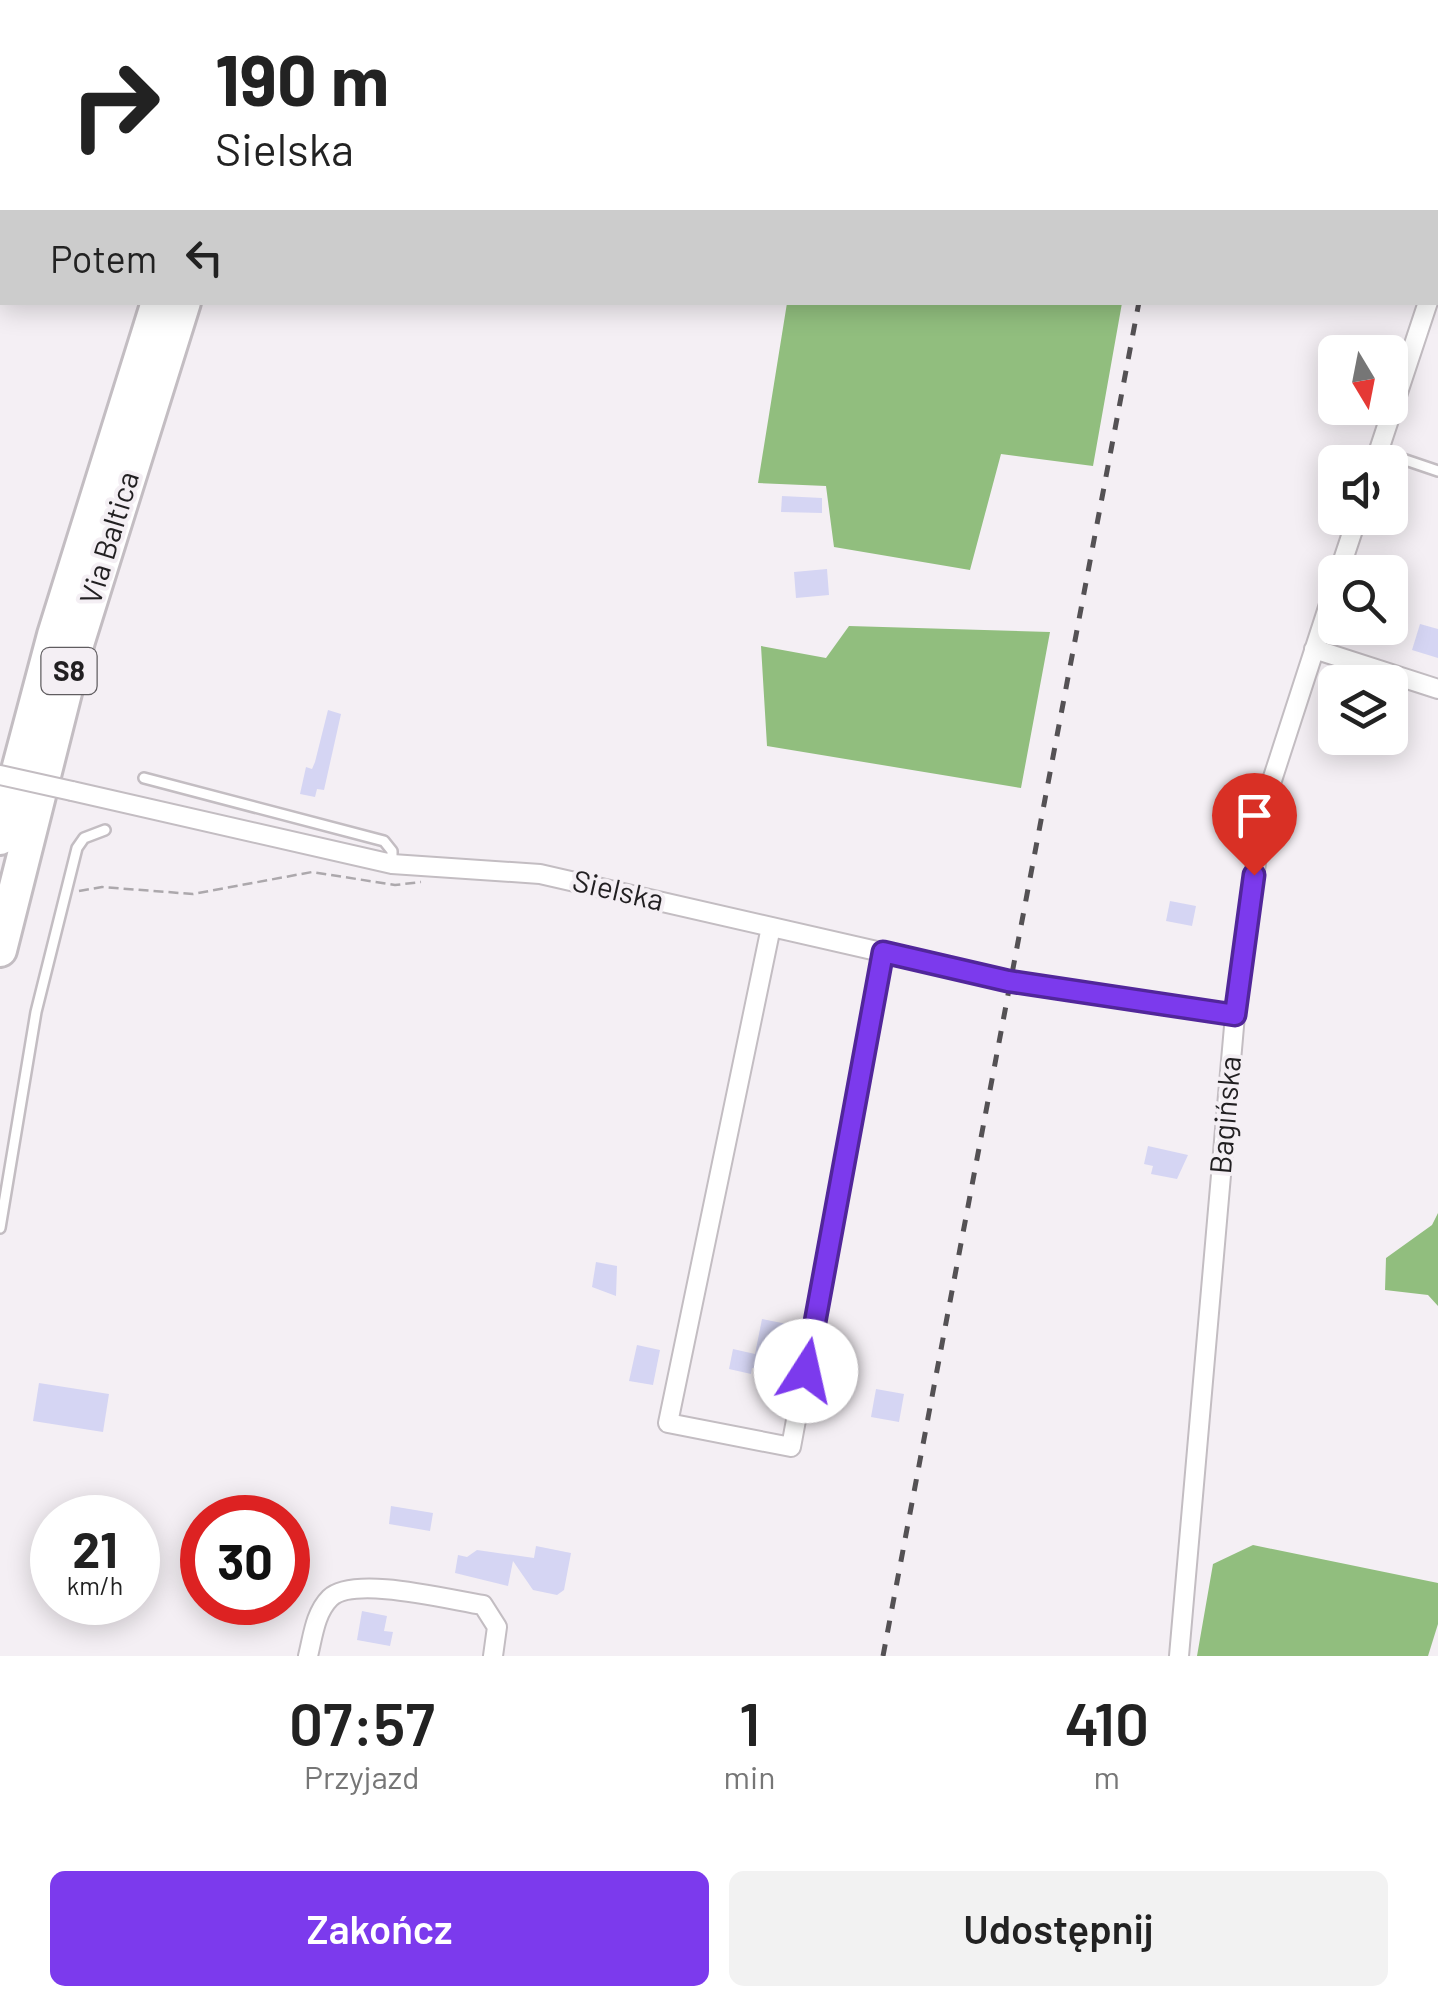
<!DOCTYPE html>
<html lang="pl">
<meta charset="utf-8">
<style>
:root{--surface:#fff;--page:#f2f2f2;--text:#222;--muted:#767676;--accent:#7c3aed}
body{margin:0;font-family:Barlow,sans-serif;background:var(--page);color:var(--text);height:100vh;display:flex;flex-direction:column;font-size:38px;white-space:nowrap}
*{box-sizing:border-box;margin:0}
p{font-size:32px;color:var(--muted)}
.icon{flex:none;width:55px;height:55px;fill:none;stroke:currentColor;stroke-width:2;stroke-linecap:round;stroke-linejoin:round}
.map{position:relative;height:1656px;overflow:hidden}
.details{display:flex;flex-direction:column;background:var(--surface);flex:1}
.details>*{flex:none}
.guide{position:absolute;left:0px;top:0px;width:1440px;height:305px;box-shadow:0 5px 25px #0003;background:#fff;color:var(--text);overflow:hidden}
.needle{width:65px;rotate:170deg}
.fabs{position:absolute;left:1318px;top:335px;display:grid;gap:20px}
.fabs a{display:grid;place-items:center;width:90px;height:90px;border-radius:15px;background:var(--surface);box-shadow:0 5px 25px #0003;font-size:50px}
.speed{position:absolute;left:30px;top:1495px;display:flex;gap:20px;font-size:50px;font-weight:700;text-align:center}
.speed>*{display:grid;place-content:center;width:130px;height:130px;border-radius:50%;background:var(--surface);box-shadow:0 5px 25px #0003;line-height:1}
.speed small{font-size:25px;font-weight:400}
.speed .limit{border:15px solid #d22;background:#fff;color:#111}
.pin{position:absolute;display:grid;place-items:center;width:85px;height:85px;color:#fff;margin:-102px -42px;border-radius:50% 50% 50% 0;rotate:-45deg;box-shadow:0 0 10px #0007}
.pin .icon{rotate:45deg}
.me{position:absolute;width:110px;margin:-55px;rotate:10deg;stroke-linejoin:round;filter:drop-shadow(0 0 8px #0008)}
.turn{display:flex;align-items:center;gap:35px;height:210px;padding:0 50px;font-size:45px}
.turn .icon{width:130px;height:130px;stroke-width:2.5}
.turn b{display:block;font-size:70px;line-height:85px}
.then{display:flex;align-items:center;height:95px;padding:0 50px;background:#0003;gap:20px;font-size:38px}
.eta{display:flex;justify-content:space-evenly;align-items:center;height:170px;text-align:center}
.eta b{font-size:60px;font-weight:600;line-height:70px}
.action{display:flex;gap:20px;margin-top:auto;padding:20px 50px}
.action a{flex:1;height:115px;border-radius:15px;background:var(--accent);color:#fff;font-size:40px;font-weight:600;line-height:115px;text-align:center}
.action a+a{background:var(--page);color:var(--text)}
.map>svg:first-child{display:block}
.forest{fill:#91be7e}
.building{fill:#d5d5f3}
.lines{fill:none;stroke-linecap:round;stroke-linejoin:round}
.lane-casing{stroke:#c3bdc2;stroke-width:14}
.street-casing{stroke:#c3bdc2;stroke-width:22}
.highway-casing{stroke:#c3bdc2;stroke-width:38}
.path{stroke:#aca8ac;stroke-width:2.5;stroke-dasharray:10 5;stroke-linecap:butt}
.lane{stroke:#fff;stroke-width:9}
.street{stroke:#fff;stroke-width:18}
.highway{stroke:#fff;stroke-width:32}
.rail{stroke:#545154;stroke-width:5;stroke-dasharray:12 12;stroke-linecap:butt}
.street-bridge-casing{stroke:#c3bdc2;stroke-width:22;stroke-linecap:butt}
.street-bridge{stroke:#fff;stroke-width:18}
.route-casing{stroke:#51269a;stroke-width:25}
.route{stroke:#7c3aed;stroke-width:18}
.labels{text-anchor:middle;stroke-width:8;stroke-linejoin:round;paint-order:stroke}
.shield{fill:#f4eff4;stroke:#605d60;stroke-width:2.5}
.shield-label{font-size:28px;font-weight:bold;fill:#211f21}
.street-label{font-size:30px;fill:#211f21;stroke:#f4eff4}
</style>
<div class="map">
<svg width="1438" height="1656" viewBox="0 0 1438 1656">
<rect width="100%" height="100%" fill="#f4eff4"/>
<path class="forest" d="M787,303H1122L1093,466L1001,454L970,570L834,547L826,486L758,483Z
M849,626L1050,632L1021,788L767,746L761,646L826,658Z
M1438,1213V1306L1428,1295L1385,1290L1386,1258L1432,1225Z
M1253,1545L1438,1583V1624L1428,1656H1197L1213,1564Z"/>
<path class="building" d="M782,496L822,498V513L781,512Z
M827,569L829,595L796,598L794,572Z
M1420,624L1438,629V658L1412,650Z
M328,710L341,714L324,790L317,789L315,797L300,794L306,767L312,769L315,762Z
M1170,901L1196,906L1192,926L1166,921Z
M1148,1146L1188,1155L1177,1179L1151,1174L1153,1166L1144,1164Z
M596,1262L617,1266L616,1296L592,1287Z
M762,1319L787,1324L783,1343L772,1341L766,1371L752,1368L751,1374L729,1369L733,1349L755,1354Z
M637,1345L660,1350L653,1385L629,1381Z
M39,1383L109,1394L103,1432L33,1421Z
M876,1389L904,1394L899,1422L871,1417Z
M391,1506L433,1513L430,1531L389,1524Z
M536,1546L571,1553L564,1590L557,1595L533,1590L513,1561L508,1586L455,1573L458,1555L467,1557L477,1550L534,1558Z
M362,1611L387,1616L384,1631L393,1632L390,1646L357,1640Z"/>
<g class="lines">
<g class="lane-casing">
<path id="lane" d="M1379,451L1438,471
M144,778L384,841L392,851V864
M0,1228L36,1012L77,848L84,838L105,830"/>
</g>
<g class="street-casing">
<path id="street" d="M1438,272V271
M1375,462L1428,302
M1339,572L1357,518
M1314,649L1438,689
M72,791L392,864L540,874L1008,981L1235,1015
M771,927L668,1423L791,1447L883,952
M308,1656C313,1636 315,1613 330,1598C354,1575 450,1600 483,1605L497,1627L493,1656
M1179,1656L1235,1015L1264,805L1335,586"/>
</g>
<g class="highway-casing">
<path id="highway" d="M256,2L257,0
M282,2V0
M0,838L54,635L158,302
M0,950L78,641L184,302"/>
</g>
<path class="path" d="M79,891L102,887L193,894L312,872L395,885L421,882"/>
<use href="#lane" class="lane"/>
<use href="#street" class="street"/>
<use href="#highway" class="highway"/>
<path class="rail" d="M1204,2V0
M883,1656L1139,302"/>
<g class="street-bridge-casing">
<path id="street-bridge" d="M0,775L72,791"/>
</g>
<use href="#street-bridge" class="street-bridge"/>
</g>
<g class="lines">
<g class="route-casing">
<path id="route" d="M806,1371L883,952L1008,981L1235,1015L1254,875"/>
</g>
<use href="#route" class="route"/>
</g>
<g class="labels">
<rect class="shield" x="41.5" y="648" width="55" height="46" rx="8"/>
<g class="shield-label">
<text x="69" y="681">S8</text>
</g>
<g class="street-label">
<text transform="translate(110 538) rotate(-73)" y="10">Via Baltica</text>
<text transform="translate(618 891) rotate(13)" y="10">Sielska</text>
<text transform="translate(1226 1115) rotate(-85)" y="10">Bagińska</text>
</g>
</g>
</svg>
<div class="fabs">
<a><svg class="needle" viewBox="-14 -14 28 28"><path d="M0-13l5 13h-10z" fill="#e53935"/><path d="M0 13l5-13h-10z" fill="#767676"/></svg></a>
<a><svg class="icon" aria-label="sound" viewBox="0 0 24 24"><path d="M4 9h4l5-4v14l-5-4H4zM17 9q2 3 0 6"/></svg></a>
<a><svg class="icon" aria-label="search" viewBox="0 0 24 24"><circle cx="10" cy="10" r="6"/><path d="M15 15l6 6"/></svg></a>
<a><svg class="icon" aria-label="layers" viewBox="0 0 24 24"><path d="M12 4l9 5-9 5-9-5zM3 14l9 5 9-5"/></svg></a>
</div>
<div class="speed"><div>21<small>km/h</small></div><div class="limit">30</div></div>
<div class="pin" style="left:1254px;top:875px;background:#d93025"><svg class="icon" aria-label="arrive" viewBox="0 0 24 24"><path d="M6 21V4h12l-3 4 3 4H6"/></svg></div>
<svg class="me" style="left:806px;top:1371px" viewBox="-20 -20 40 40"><circle r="19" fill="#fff"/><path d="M0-13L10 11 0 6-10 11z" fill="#7c3aed"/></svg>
<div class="guide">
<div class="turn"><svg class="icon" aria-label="right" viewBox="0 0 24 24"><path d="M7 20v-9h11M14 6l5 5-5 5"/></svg><div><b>190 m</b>Sielska</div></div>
<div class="then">Potem<svg class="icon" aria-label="left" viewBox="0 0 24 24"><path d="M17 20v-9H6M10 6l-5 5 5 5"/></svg></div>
</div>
</div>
<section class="details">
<div class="eta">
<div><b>07:57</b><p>Przyjazd</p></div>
<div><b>1</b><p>min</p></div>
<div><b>410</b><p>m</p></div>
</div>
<div class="action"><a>Zakończ</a><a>Udostępnij</a></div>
</section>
